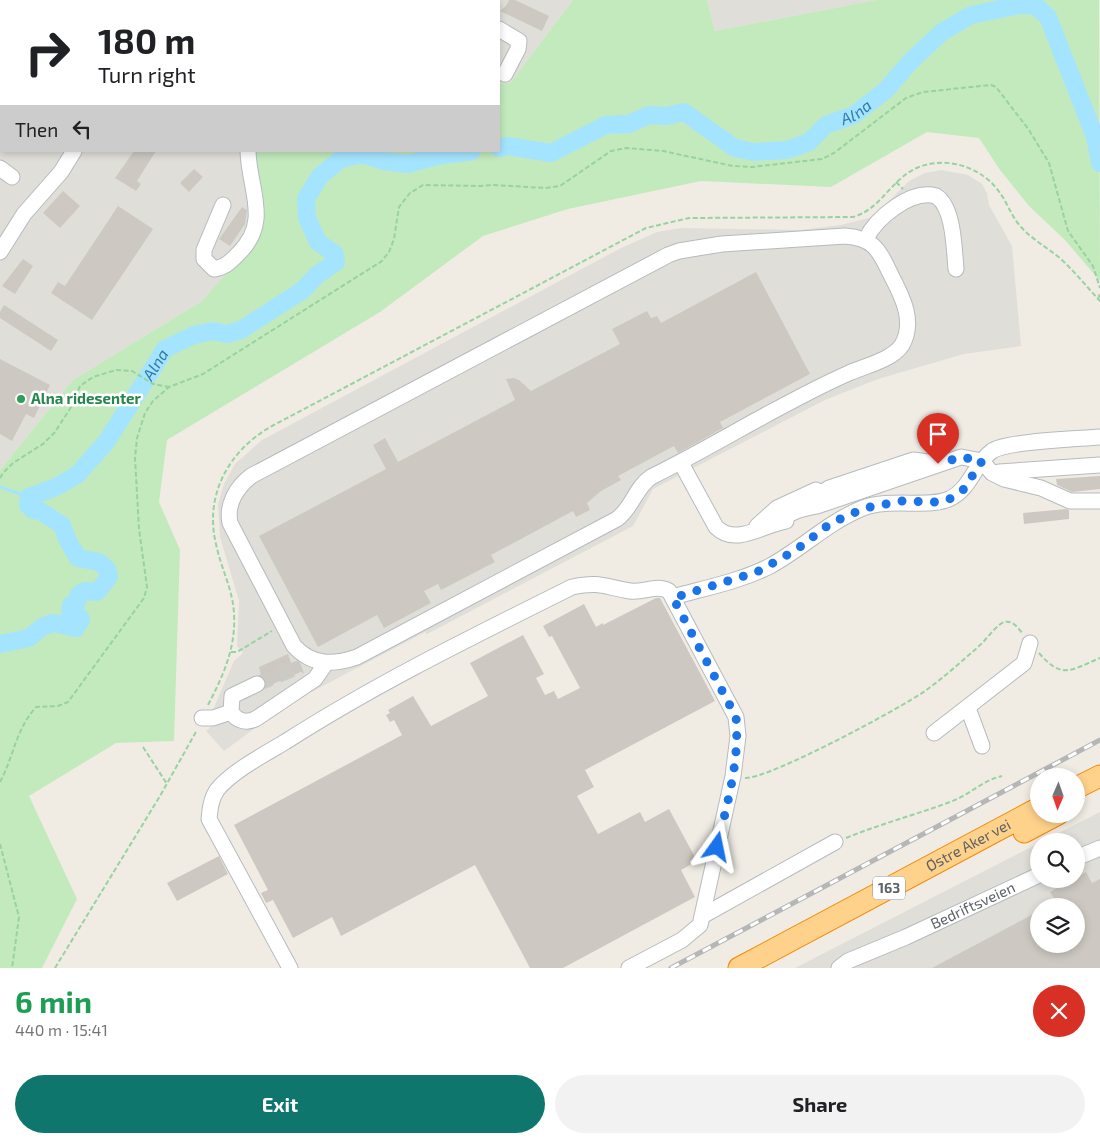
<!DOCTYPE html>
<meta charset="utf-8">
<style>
:root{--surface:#fff;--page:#f2f2f2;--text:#202124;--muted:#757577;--accent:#0f766e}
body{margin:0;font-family:"Exo 2",sans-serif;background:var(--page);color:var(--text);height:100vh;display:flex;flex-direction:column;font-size:19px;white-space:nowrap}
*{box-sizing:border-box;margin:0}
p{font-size:16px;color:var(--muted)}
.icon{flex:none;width:28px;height:28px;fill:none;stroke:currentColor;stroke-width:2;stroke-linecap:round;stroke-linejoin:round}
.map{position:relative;height:968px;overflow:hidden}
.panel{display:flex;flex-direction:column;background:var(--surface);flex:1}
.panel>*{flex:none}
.banner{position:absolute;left:0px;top:0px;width:500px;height:152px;box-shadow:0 2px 8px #0003;background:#fff;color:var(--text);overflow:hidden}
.needle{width:32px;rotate:182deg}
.buttons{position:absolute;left:1030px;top:768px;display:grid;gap:10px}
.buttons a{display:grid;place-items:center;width:55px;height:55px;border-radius:50%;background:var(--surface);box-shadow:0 2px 8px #0003;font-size:25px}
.pin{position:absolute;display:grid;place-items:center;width:42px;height:42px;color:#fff;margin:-51px -21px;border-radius:50% 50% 50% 0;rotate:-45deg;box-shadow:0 0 5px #0007}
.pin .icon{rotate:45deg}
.me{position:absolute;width:55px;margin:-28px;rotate:12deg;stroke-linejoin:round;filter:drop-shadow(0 0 4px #0008)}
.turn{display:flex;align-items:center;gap:18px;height:105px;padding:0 15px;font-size:22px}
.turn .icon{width:65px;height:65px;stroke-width:2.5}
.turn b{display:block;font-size:35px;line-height:42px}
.then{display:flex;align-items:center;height:48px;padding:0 15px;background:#0003;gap:10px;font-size:19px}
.round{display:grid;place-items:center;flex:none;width:52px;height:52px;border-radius:26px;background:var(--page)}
.overview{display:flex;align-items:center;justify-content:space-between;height:85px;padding:0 15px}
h1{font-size:30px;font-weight:700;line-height:38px;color:#1e9e55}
.button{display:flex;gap:10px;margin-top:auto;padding:10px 15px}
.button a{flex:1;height:58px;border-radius:30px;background:var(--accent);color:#fff;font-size:20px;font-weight:700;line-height:58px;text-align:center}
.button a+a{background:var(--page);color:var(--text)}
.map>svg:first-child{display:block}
.industrial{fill:#e0ded8;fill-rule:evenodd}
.green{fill:#c3eabd}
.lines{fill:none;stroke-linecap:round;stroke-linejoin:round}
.stream{stroke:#a5e4ff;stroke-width:3}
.river{stroke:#a5e4ff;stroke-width:18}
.building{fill:#cdc9c2}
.minor-tunnel{stroke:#cbcac4;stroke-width:15;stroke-dasharray:15 8;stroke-linecap:butt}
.minor-casing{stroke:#b6bbbf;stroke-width:17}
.highway-casing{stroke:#f48700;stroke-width:23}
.path{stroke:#98d2a0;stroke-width:2;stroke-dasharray:5 2.5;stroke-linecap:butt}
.minor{stroke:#fff;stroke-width:15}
.highway{stroke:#ffd28c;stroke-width:21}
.rail-casing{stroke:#b5b6b7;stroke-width:5}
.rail{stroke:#fff;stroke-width:3;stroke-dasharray:9;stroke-linecap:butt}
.route{stroke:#1a73e8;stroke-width:9;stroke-dasharray:0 16.2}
.leisure-dot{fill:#2e9e5b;stroke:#fff;stroke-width:2}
.labels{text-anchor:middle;stroke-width:5;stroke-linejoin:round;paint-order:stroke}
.shield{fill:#fff;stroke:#8d9194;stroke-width:1}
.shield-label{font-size:14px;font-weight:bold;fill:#5c6266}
.leisure-label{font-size:15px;font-weight:bold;fill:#27864d;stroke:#fff;text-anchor:start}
.street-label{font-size:15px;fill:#5c6266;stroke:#fff}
.water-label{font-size:16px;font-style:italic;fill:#317caa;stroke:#fff}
</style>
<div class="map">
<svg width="1100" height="968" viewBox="0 0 1100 968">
<rect width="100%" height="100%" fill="#f0ece4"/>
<path class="industrial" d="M0,0H573L511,82L499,84V1H1V151H249L264,231L202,301L73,380L0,470Z
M707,0H876L715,31Z
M941,170L968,175L982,184L987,193L989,205L1012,246L1021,346L964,354L878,379L825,400L653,489L633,526L427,634L425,632L302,697L271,716L224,751L206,731L214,724L212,712L234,661L243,653L237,646L239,601L220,537L218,504L224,484L235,464L262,440L621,248L657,232L681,228L800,230L841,225L873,217L909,181L925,173Z
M1100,812V968H795L1039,843V879H1076V841H1043ZM1039,906H1076V944H1039Z"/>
<path class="green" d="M573,0H707L715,31L876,0H1099L1100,281L1065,240L1029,206L1000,170L979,138L927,132L831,187L701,181L568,209L483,236L380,312L167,440L159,502L180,550L174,741L116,743L29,796L77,899L42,968H0V470L73,380L202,301L263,231L249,151H499V84L511,82Z"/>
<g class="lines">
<path class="stream" d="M0,487L29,497"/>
<g class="river">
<path id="s1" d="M499,148L507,146L551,153L606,125L629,124L649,115L666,116L684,112L735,148L754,152L787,150L809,142L826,125L854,115L886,90L910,62L942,32L971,15L1020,5L1036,6L1048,17L1095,137L1100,163"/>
<path id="s2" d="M0,644L29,638L42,627L53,623L76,628L81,620L80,617L70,614L71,605L77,602L79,594L85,591L97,592L109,577L107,569L99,562L78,558L67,539L62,525L40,511L33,510L28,505L29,497L56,487L77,475L107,441L165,349L194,335L213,331L227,334L241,330L303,290L317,275L336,262L335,254L318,242L307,218L306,199L320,176L341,159L363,154L383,161L408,164L437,156L472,151"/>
</g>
</g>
<path class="building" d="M509,0H515L549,16L542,31L500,11L506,6Z
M134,151H156L137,181L141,184L136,191L115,178Z
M194,169L203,177L189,192L180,183Z
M63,191L80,206L60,228L43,213Z
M118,206L153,229L92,320L51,293L58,282L65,286Z
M242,207L247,210L245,224L230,246L219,239Z
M23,259L33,266L15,294L2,286Z
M756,272L810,374L720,422L723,428L678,453L674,446L618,476L621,480L601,491L587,503L590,510L576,517L573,511L491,555L495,562L441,590L438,584L424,591L431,603L384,628L377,615L318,647L259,536L386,469L373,445L385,438L398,462L515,400L506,379L514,378L519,380L531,391L620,344L612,329L647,311L651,318L657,316L661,323Z
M4,305L58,340L51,351L0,318V312Z
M0,359L50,385L34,418L26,414L12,441L0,434Z
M1100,476V489L1072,492L1057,485L1056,479Z
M1066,509L1069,510V519L1024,524L1023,513Z
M656,598H660L715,701L585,770L594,787L577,796L598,834L640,812L645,822L669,809L697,861L681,870L695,897L563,968H530L475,865L341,936L332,917L293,938L273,900L266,903L261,893L268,890L234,825L402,735L394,720L390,722L386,715L390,713L388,710L413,696L431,726L488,696L470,663L523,635L544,674L536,678L545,695L554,691L558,699L580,688L552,636L549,637L543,626L584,604L596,627L603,623V625Z
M288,654L291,663L296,661L300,663L303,671L266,687V680L261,676L259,667Z
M219,856L228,874L177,901L167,883Z
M1086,872L1092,883L1100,879V968H932L1039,911V944H1076V906H1059L1050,892Z"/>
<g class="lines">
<path class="minor-tunnel" d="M257,684L301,666"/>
<g class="minor-casing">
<g id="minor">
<path d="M82,0L84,1"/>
<path d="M379,0L381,1"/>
<path d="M439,0L441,1"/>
<path d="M164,1L165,0"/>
<path d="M499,29L519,41L518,49L505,74"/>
<path d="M0,74L1,72"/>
<path d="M0,102H1"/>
<path d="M0,168L12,177"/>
<path d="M223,205L204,250V259L214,269C226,267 231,261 239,253C271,221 249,190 248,151"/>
<path d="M845,236C876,238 880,253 892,277C903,298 915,322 902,345C892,360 865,366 849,373C781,403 718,444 651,477C635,488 633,507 617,519L357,657C334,665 312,666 294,646L230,523C226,504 237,487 251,476L668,255L679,251L722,244Z"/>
<path d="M866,239C876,218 911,189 936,196C954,207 954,249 956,269"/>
<path d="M0,252L24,214L61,172L74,151"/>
<path d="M681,463L716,527C736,547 764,524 786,521"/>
<path d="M999,472L1100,465"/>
<path d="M807,502L829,488L913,460L935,463"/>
<path d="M776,522C789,512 801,509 817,506L961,457L982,461L992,473L1004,479L1041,488L1070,501H1100"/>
<path d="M757,526L777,508L816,490"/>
<path d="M673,597C705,588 741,581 770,566C803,548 828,522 863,508C889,498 929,508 949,499C971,489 974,464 992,451C1007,441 1078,439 1100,437"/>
<path d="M257,684L232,696L231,712C237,721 247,724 257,718L315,679L326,663"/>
<path d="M968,708L982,746"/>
<path d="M202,718H213L231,712"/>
<path d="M934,733L1024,663L1030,643"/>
<path d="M1076,858L1100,848"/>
<path d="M704,915L835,842"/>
<path d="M290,968L209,819C210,809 211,799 217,790C231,772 265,754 285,742C377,683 474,636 572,587C601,581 604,587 630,591C644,593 656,584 669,591L736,717L738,736L733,776L700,925L682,940L629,968"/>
<path id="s3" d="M839,968L848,961L906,937L1039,875"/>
</g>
</g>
<g class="highway-casing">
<g id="highway">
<path d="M1076,788L1100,776"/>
<path d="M1024,832L1058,814"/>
<path id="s4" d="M739,968L1039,808"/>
</g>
</g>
<path class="path" d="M896,182L903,189
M1098,299L1100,293
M0,478L3,473L13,463L43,444L55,432L73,404L80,386L93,377L116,370L132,371L153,384L169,387
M231,652H237L272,631
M1039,653C1062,680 1071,670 1100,658
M208,705C223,676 236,648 234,614C233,589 221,569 216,544C204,495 229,450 272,426L646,228L689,218L853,217C882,209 891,178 919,167C948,156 982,167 1000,193C1008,204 1012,218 1022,228C1033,240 1048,248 1061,259C1075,272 1087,287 1100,301
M143,747L167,784
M745,778C769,779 901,708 925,691C943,678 961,662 978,647C986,640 993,629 1002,623C1012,618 1018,628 1023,634
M0,782C14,756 15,731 36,707L58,706L68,702L144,598L147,587L139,529L135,458L137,438L145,413L153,401L169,387L203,374L382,261L389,252L394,239L399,207L410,193L423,185L479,186L493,185L546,188L560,186L611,151L626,148L663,151L733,166L752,167L822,159L834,153L906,98L923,92L991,85L996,87L1029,130L1049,163L1068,231L1093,266L1100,288
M846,838C880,824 915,815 950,802C968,796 983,780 1002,776
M0,844L19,917L12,968
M55,968L160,796L197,730"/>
<use href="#minor" class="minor"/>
<use href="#highway" class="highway"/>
<g class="rail-casing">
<path id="rail" d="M671,968L1100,740"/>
</g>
<use href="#rail" class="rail"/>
</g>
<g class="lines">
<path class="route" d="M717,847C727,804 740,761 736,717L673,598L757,572L796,550L831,523L865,508L902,501L936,502L948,500L963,490L982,461L961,457L938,464"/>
</g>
<circle class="leisure-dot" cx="21" cy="399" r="5"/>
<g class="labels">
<rect class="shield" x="873" y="876.5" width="32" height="23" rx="4"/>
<g class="shield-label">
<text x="889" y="893">163</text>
</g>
<g class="leisure-label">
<text x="31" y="404">Alna ridesenter</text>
</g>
<g class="street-label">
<text dy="5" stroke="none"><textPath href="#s4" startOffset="260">Østre Aker vei</textPath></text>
<text dy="5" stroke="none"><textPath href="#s3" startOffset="148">Bedriftsveien</textPath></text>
</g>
<g class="water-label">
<text dy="6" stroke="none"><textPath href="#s1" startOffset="390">Alna</textPath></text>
<text dy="6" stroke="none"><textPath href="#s2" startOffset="481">Alna</textPath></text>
</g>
</g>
</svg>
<div class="buttons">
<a><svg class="needle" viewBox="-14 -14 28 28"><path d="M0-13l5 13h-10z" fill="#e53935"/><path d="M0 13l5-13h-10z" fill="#757577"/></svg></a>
<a><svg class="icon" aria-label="search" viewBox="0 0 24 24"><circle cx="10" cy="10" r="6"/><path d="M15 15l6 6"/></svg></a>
<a><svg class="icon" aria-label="layers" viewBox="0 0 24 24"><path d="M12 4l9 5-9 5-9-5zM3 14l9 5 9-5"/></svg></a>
</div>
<div class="pin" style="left:938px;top:464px;background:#d93025"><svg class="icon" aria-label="arrive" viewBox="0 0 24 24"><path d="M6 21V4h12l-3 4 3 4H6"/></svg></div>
<svg class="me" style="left:717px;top:847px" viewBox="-20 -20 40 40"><path d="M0-17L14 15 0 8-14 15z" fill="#1a73e8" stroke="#fff" stroke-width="4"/></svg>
<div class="banner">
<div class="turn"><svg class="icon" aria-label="right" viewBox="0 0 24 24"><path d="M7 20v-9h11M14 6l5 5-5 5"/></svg><div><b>180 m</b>Turn right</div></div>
<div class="then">Then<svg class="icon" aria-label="left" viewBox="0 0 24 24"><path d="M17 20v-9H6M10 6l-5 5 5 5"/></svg></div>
</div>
</div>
<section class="panel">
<div class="overview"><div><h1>6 min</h1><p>440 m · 15:41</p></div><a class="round" style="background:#d93025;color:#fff"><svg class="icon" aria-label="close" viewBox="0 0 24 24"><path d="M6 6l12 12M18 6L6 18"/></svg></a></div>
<div class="button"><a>Exit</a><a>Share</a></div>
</section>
